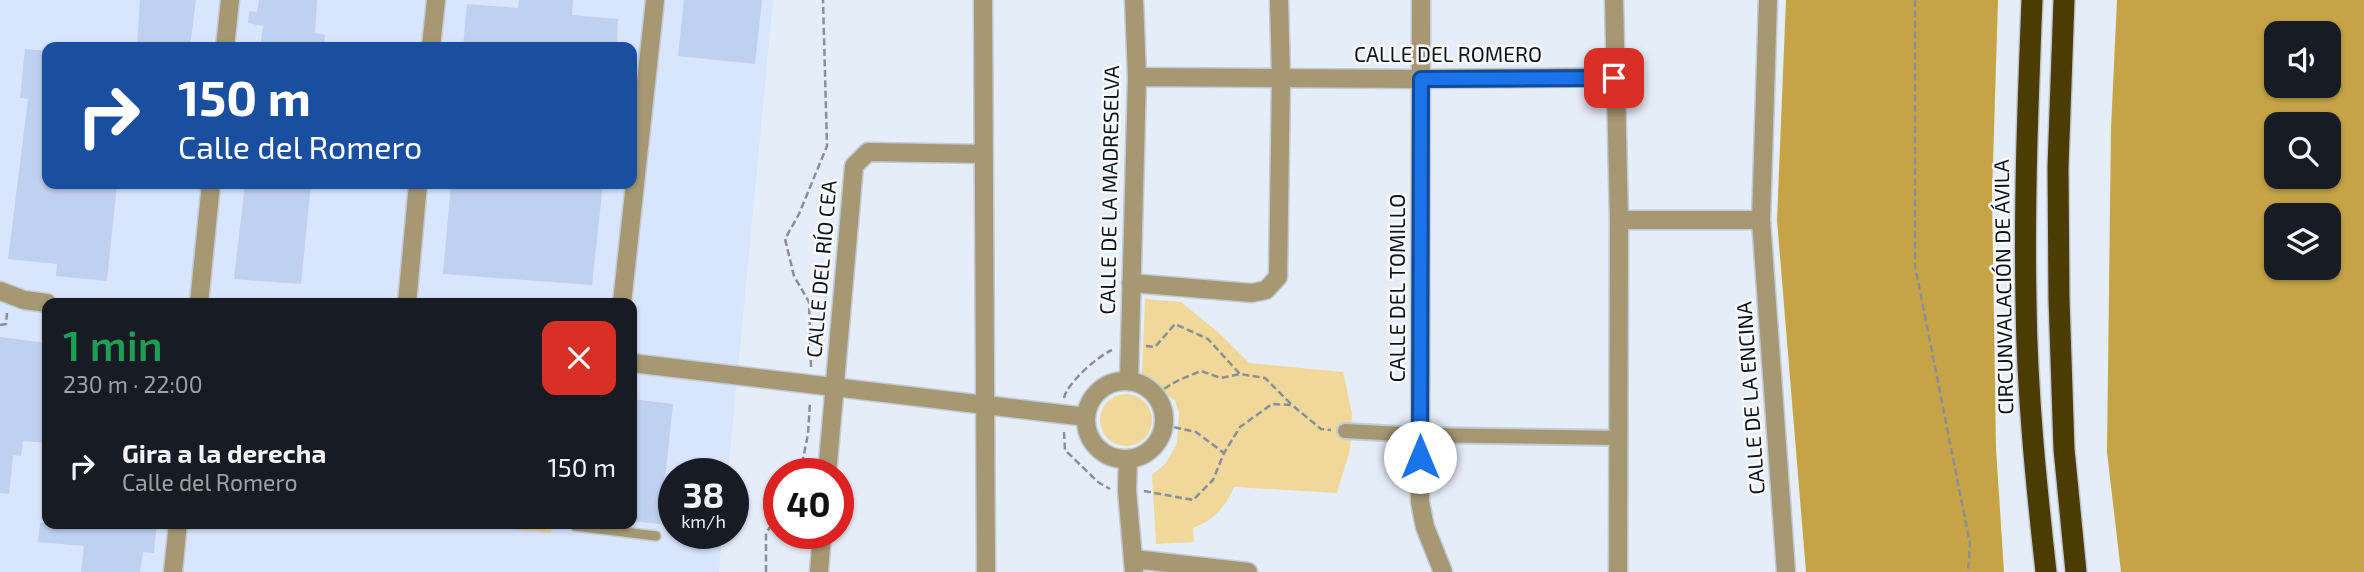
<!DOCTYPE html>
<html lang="es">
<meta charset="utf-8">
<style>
:root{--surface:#171b24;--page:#242831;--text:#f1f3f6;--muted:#9ea1a6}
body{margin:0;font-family:"Exo 2",sans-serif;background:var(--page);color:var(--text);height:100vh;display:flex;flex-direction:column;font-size:26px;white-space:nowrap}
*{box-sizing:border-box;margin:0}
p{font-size:23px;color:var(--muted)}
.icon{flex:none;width:38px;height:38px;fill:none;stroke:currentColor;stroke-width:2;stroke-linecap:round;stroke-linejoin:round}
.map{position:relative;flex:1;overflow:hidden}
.panel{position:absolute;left:42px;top:298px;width:595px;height:231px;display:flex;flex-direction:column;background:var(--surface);border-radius:14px;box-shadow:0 2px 5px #0004}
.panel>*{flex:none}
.banner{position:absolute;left:42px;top:42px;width:595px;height:147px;border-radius:14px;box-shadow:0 2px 5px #0004;background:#1a4fa0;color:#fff;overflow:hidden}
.buttons{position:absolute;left:2264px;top:21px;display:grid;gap:14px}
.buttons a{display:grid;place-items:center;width:77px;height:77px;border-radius:14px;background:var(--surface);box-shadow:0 2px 5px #0004;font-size:35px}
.speed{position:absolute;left:658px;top:458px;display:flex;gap:14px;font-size:35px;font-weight:700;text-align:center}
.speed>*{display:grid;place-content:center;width:91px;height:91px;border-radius:50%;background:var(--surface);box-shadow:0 2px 5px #0004;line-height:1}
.speed small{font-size:18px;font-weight:400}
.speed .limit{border:10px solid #d22;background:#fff;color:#111}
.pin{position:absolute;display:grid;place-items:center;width:60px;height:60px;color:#fff;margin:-30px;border-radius:14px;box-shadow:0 4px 10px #0006}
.me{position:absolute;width:77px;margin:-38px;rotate:0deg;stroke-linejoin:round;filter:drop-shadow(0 0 5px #0008)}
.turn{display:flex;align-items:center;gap:24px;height:147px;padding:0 21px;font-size:32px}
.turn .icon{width:91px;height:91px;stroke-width:2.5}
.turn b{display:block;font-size:49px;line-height:60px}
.round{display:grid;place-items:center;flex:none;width:74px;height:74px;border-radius:14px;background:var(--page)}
.summary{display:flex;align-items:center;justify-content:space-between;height:119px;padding:0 21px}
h1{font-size:42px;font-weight:600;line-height:52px;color:#1e9e55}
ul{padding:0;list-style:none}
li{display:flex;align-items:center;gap:21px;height:98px;padding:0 21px}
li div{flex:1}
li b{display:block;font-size:26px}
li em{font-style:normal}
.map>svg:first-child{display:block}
.built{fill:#d8e5fc;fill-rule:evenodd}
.green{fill:#efd89a}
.forest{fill:#c4a446;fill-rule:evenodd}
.building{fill:#bfd1f0}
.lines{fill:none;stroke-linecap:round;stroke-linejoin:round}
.service-casing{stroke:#c2cad6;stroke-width:12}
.pedestrian-casing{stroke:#c2cad6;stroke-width:18}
.minor-casing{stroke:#c2cad6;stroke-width:21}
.tertiary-casing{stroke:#c2cad6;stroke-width:21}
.motorway-casing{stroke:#c2cad6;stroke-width:24}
.path{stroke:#888f9b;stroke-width:2.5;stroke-dasharray:7 3.5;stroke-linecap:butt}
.service{stroke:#a59873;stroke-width:9}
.pedestrian{stroke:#a59873;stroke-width:14}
.minor{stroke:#a59873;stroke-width:18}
.tertiary{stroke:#a59873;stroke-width:18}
.motorway{stroke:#4c3c04;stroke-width:21}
.route-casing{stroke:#114b97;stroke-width:18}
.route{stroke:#1a73e8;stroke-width:12}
.labels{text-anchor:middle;stroke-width:5;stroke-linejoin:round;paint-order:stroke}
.street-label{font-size:21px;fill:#0d131d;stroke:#f9f9f9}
</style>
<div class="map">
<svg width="2364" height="572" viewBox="0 0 2364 572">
<rect width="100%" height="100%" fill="#e5edf9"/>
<path class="built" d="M0,0H773L728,474H674V534H722L719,572H0ZM47,47H632V184H47ZM47,303H632V523H47Z"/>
<path class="green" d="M1145,299L1181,302L1219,333L1249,363L1343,372L1352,413L1350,450L1337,493L1234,487C1225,508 1214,520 1193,528L1194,542L1156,544L1152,475L1165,464L1177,444L1179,413L1175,401L1142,373Z
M1100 420a26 26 0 1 1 52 0a26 26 0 1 1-52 0Z
M456,523H552L551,533Z"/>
<path class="forest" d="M1786,0H1998L1992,195L1996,448L2004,572H1806L1777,220Z
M2117,0H2364V572H2121L2107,452L2111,129ZM2277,33H2329V86H2277ZM2277,124H2329V177H2277ZM2277,215H2329V268H2277Z"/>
<path class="building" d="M140,0H196L190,47H137Z
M259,0H317L315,33L325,35L324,47H260L263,26L248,23L249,11L257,12Z
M519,0H573L572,15L618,19L617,47H463L467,4L518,8Z
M684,0H762L755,64L678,56Z
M25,49L47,51V184H117L107,281L56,276L57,264L8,259L28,99L20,98Z
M245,184H311L301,284L234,279Z
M451,184H603L592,285L443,274Z
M0,337L47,343V443L23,441L21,456L13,455L9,494L0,493Z
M632,399L673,404L660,524L632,521Z
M40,523H157L154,553L143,552L140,572H81L84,546L38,542Z"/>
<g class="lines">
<g class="service-casing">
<path id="service" d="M575,523V526L656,536"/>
</g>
<g class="pedestrian-casing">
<path id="pedestrian" d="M1345,431L1420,435L1619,438"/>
</g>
<g class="minor-casing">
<path id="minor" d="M983,0L986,572
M1134,0L1137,77
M1768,0L1761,220L1786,572
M225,47L230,0
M431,47L436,0
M1619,220H1761
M1131,283L1252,293L1266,290L1278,277L1281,77L1279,0
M199,303L211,184
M407,303L418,184
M622,303L655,0
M827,474L854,166L868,152L983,154
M1134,559L1248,572
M173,572L178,523
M819,572L822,534"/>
</g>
<g class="tertiary-casing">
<path id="tertiary" d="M1421,0L1420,502L1425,527L1443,572
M1614,0L1619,220L1618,572
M0,291L24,300L47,303
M632,363L1086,417
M1129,381L1137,77L1421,79L1614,77
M1086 420a39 39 0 1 1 78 0a39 39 0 1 1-78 0Z
M1128,459L1127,490L1134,572"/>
</g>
<g class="motorway-casing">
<path id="motorway" d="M2032,0C2028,101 2024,201 2026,302C2027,393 2036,482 2046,572
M2064,0L2058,167L2059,299L2064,449L2076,572"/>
</g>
<path class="path" d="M1915,0V266L1970,544L1968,572
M0,325L6,324L7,313
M1146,346L1155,347L1175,324L1208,339L1240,374
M811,367L809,302L794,276L785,239L799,214L827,146L823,0
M1155,394L1179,380L1201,371L1221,378L1240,374L1265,378L1292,405
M1064,398C1067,383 1098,356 1112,350
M1164,425L1196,432L1224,453
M1064,432L1065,450L1098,482L1110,489
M800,474L808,434L810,402
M1144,491L1193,500L1213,480L1224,453L1240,427L1272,404L1292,405L1321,429L1331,430
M766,572V533L779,514"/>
<use href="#service" class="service"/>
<use href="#pedestrian" class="pedestrian"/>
<use href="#minor" class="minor"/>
<use href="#tertiary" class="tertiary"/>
<use href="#motorway" class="motorway"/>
</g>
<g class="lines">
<g class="route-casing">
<path id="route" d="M1420,457L1421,79L1614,78"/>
</g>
<use href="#route" class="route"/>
</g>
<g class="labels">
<g class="street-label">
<text x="1448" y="62">CALLE DEL ROMERO</text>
<text transform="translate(1110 190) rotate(-89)" y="7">CALLE DE LA MADRESELVA</text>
<text transform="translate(822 269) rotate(-85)" y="7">CALLE DEL RÍO CEA</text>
<text transform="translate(2004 287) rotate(-91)" y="7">CIRCUNVALACIÓN DE ÁVILA</text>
<text transform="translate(1398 288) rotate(-90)" y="7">CALLE DEL TOMILLO</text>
<text transform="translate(1751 398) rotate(-94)" y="7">CALLE DE LA ENCINA</text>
</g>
</g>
</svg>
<div class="buttons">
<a><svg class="icon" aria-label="sound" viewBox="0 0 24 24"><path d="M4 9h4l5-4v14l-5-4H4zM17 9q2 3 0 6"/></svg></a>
<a><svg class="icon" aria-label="search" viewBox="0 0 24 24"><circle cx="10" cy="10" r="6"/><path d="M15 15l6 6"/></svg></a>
<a><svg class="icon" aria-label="layers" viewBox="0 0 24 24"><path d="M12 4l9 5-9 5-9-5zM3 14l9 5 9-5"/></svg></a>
</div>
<div class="speed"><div>38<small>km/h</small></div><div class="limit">40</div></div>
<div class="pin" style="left:1614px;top:78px;background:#d93025"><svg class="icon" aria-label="arrive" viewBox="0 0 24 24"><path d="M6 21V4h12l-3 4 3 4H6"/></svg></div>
<svg class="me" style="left:1420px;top:457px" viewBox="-20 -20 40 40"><circle r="19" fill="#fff"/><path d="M0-13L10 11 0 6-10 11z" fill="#1a73e8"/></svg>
<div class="banner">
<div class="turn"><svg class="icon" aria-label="right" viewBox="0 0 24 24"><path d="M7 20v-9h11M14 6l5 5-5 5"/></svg><div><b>150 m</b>Calle del Romero</div></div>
</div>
<section class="panel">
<div class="summary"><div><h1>1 min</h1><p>230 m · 22:00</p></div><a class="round" style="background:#d93025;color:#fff"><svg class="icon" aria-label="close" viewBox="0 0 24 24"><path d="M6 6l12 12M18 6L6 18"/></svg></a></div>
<ul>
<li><svg class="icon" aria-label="right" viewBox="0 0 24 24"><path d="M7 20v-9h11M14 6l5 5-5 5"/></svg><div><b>Gira a la derecha</b><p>Calle del Romero</p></div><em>150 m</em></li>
</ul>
</section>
</div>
